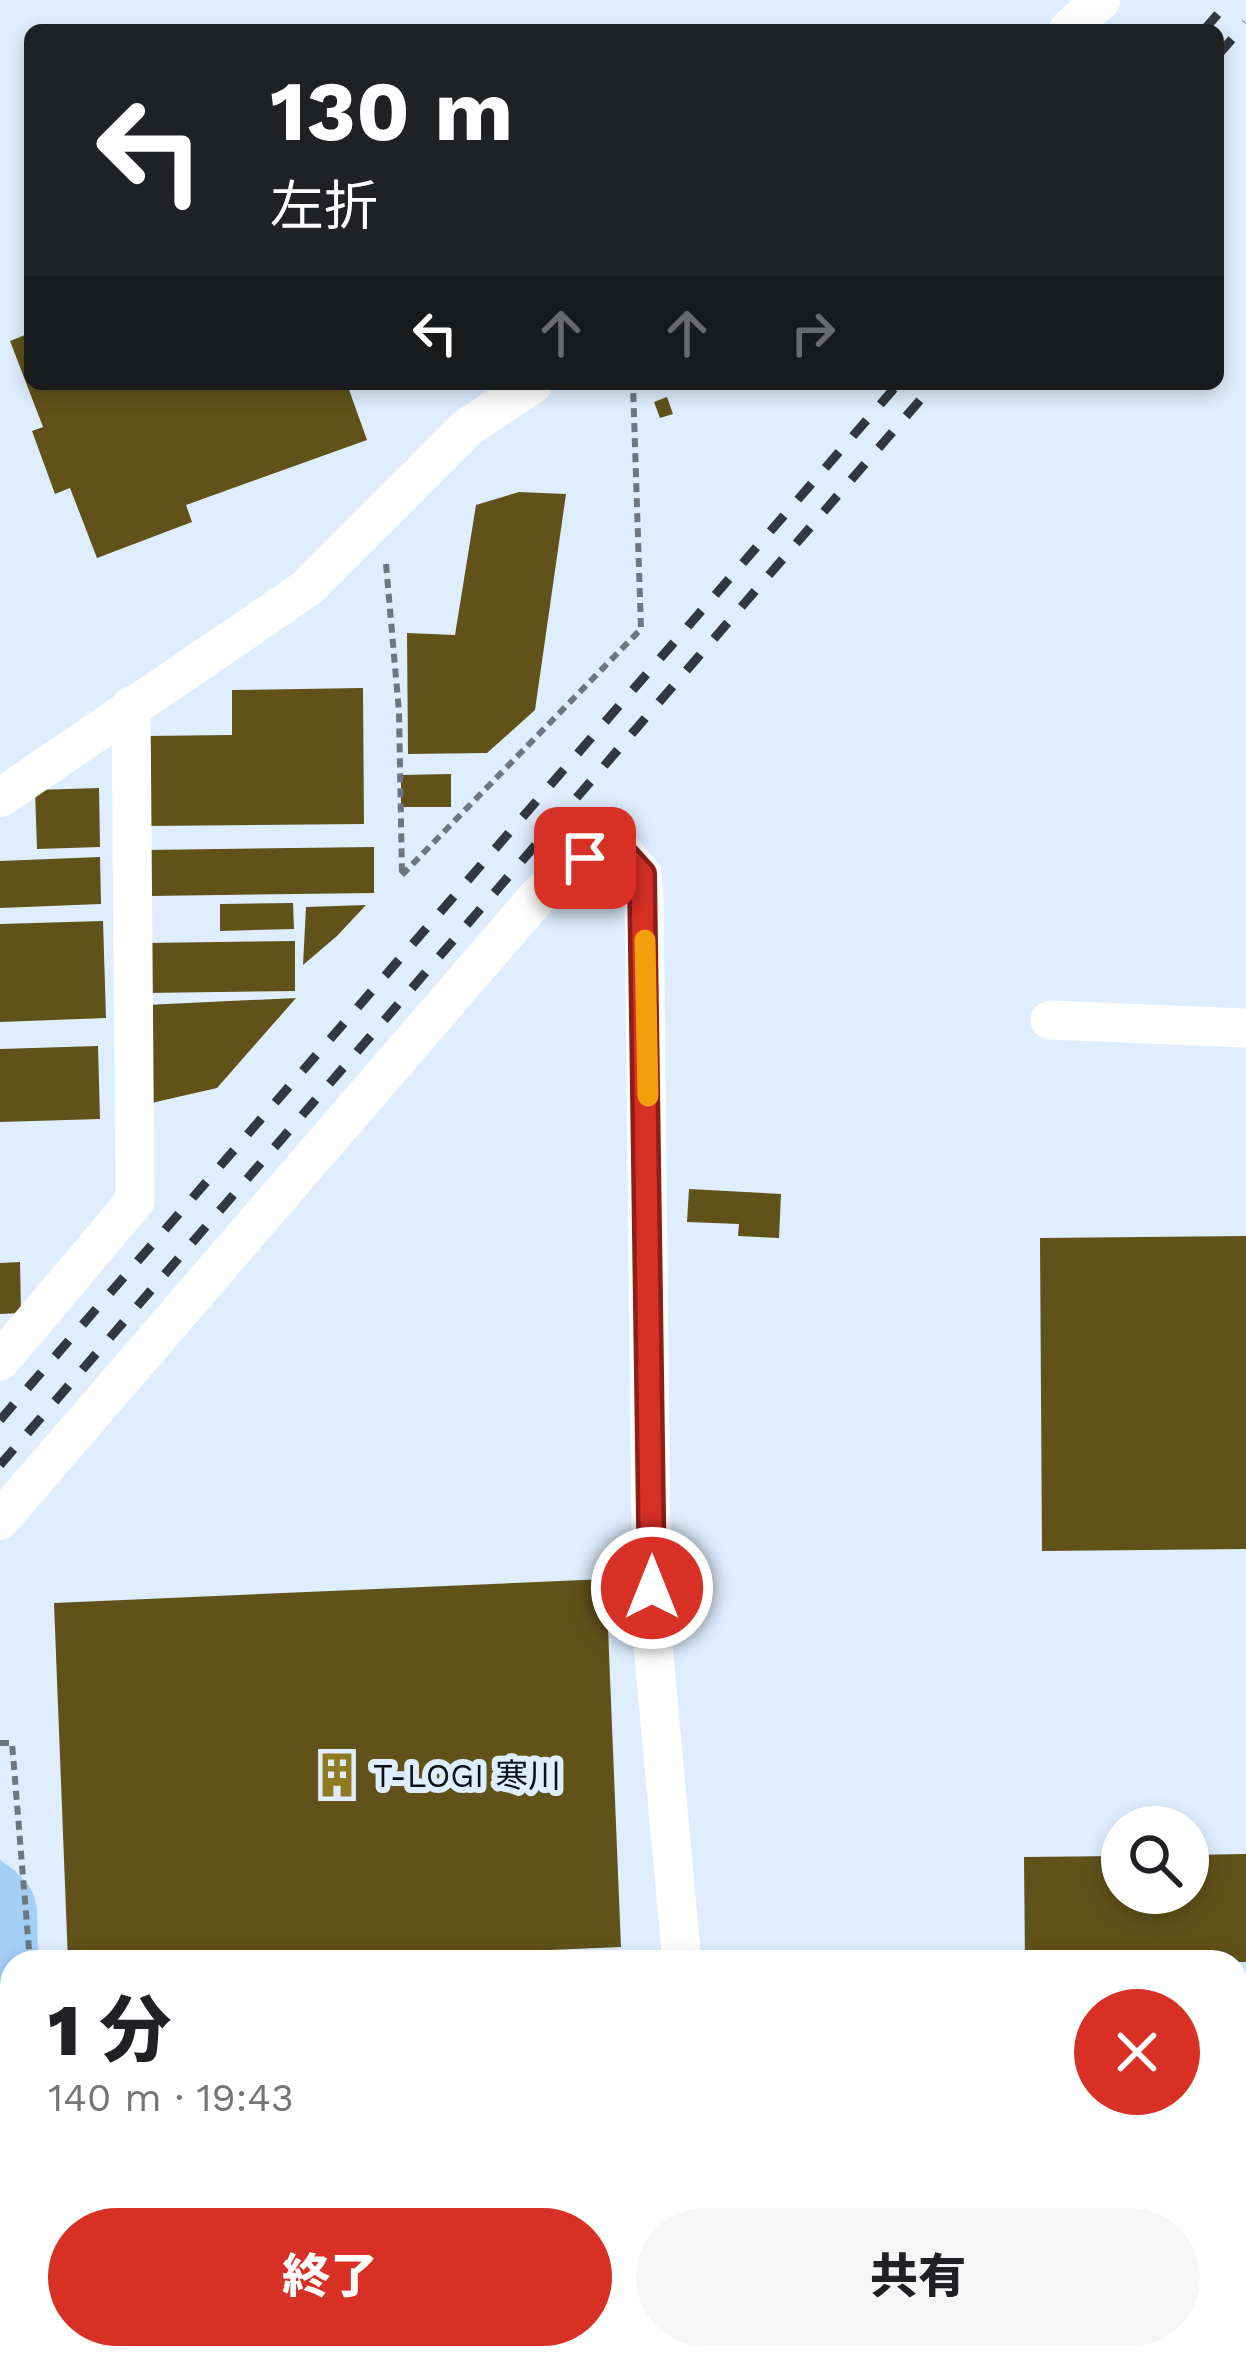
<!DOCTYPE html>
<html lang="ja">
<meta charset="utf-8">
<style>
:root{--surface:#fff;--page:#f6f6f6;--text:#202124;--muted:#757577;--accent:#d93025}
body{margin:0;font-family:"Work Sans","Noto Sans JP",sans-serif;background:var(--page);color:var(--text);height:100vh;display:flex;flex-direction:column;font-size:45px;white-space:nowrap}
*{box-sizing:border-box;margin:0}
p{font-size:39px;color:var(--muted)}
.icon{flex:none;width:66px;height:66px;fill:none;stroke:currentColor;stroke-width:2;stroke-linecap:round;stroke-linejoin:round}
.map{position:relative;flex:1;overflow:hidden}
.side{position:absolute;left:0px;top:1950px;width:1248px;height:420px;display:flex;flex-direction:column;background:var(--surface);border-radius:36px 36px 0 0;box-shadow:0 6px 18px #0003}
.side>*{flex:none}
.hud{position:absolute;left:24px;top:24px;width:1200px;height:366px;border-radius:18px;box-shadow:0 6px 18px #0003;background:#202124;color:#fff;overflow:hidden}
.buttons{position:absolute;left:1101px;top:1806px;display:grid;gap:24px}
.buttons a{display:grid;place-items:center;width:108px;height:108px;border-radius:50%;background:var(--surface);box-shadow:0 6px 18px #0003;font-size:60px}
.pin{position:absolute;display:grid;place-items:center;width:102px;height:102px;color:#fff;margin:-51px;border-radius:24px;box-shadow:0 6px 18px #0006}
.me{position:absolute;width:132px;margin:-66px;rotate:0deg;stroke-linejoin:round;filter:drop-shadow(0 0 9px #0008)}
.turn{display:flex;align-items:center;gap:42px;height:252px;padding:0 48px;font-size:54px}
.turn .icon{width:156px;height:156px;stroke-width:2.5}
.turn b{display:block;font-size:84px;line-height:102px}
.lanes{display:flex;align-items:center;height:114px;padding:0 48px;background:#0003;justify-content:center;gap:60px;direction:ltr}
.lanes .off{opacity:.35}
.round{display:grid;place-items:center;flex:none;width:126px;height:126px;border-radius:63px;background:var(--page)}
.overview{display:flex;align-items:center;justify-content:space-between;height:204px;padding:0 48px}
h1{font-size:72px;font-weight:800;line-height:90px}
.action{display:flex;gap:24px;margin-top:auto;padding:24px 48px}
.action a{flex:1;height:138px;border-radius:72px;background:var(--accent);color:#fff;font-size:48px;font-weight:800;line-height:138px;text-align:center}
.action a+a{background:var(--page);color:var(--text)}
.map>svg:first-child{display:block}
.green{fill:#a3cef5}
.building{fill:#605219}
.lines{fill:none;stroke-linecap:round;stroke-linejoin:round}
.path{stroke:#6d7782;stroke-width:6;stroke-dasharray:9 6;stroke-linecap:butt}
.minor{stroke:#fff;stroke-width:39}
.rail{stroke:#313840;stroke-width:9;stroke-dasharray:21 21;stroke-linecap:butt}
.route-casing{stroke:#8d1f18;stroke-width:30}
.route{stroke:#d93025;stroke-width:21}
.slow{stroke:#f59e0b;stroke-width:21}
.labels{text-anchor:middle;stroke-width:12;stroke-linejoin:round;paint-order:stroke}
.poi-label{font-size:33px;fill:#0b1016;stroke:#deeefe;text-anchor:start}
</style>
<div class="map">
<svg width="1246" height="2370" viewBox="0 0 1246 2370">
<rect width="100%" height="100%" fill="#deeefe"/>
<path class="green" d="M0,1860C51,1894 32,1909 40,1962H12V2129L0,2128Z"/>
<path class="building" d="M30,333V384H347L367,440L186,505L192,522L97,558L70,488L55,494L32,431L43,427L10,341Z
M667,397L673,414L660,418L654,402Z
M519,492L566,494L535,710L487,753L408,754L407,633L455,635L476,505Z
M363,688L364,824L145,826L144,736L232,735V690Z
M451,774V807H401V775Z
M99,788L100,847L37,849L35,790Z
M374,847V893L148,896L147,850Z
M100,857L101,904L0,908V861Z
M293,903L294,929L220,931V904Z
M366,905L337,936L303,965L306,907Z
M103,921L106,1018L0,1022V924Z
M295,941V991L144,993L143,943Z
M296,998L217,1088L147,1104L146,1005Z
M98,1046L100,1119L0,1122V1049Z
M689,1189L781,1194L779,1238L738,1236L739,1224L687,1222Z
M1246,1236V1549L1042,1551L1040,1238Z
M20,1262L21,1313L0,1314V1263Z
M606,1579L621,1947L272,1962H68L54,1603Z
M1246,1854V1962H1025L1024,1857L1122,1856V1893H1188V1855Z
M1236,2032H1246V2131L1236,2132Z
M12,2200V2236H0V2201Z
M0,2291H12V2358H358V2370H0Z
M448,2358H481V2365L449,2366Z"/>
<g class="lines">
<path class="path" d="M386,564L399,712L402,875
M402,875L641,629L633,384
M0,1743H12L30,1962"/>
<path class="minor" d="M1068,30L1101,0
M0,798L307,588L468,427L533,384
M1050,1020L1246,1028
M0,1361L135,1201L131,706
M0,1520L539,895L585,858L623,852L642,874L644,897L652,1634L682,1962
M1236,2000L1246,1999
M0,2128L12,2125
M732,2358L733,2370"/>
<path class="rail" d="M1204,30L1230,0
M1218,55L1246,23
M0,1420L898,384
M0,1465L934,384"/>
</g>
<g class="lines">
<g class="route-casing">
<path id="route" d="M585,858L622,852L642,874L652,1588"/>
</g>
<use href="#route" class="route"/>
<path class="slow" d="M645,940L648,1096"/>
</g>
<defs>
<g id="building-bare" transform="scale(3.6)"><path d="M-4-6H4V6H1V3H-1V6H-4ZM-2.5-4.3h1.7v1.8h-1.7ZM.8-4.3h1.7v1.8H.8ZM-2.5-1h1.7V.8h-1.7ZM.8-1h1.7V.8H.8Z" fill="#8f7a1f" stroke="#deeefe" stroke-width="2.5" paint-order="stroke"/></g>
</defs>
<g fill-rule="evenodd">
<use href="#building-bare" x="337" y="1775"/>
</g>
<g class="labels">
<g class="poi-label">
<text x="373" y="1787">T-LOGI 寒川</text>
</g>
</g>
</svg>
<div class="buttons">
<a><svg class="icon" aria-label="search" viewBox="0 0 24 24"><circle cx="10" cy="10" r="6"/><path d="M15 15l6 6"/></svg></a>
</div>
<div class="pin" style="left:585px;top:858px;background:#d93025"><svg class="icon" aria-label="arrive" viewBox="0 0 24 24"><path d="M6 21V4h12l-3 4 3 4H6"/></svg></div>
<svg class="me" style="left:652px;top:1588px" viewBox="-20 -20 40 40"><circle r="17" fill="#d93025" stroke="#fff" stroke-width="3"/><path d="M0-11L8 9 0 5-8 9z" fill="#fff"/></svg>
<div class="hud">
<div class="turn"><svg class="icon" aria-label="left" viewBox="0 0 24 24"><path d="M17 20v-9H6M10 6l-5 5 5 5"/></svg><div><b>130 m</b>左折</div></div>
<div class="lanes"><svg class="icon" aria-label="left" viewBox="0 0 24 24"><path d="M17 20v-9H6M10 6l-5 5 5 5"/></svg><svg class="icon off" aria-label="ahead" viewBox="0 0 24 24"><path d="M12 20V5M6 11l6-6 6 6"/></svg><svg class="icon off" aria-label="ahead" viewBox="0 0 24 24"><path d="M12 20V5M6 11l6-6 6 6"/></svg><svg class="icon off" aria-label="right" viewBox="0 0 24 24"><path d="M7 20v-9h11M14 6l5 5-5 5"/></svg></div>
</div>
<section class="side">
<div class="overview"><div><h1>1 分</h1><p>140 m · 19:43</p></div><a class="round" style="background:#d93025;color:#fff"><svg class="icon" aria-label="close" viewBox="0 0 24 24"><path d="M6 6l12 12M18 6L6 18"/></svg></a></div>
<div class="action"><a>終了</a><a>共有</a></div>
</section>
</div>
